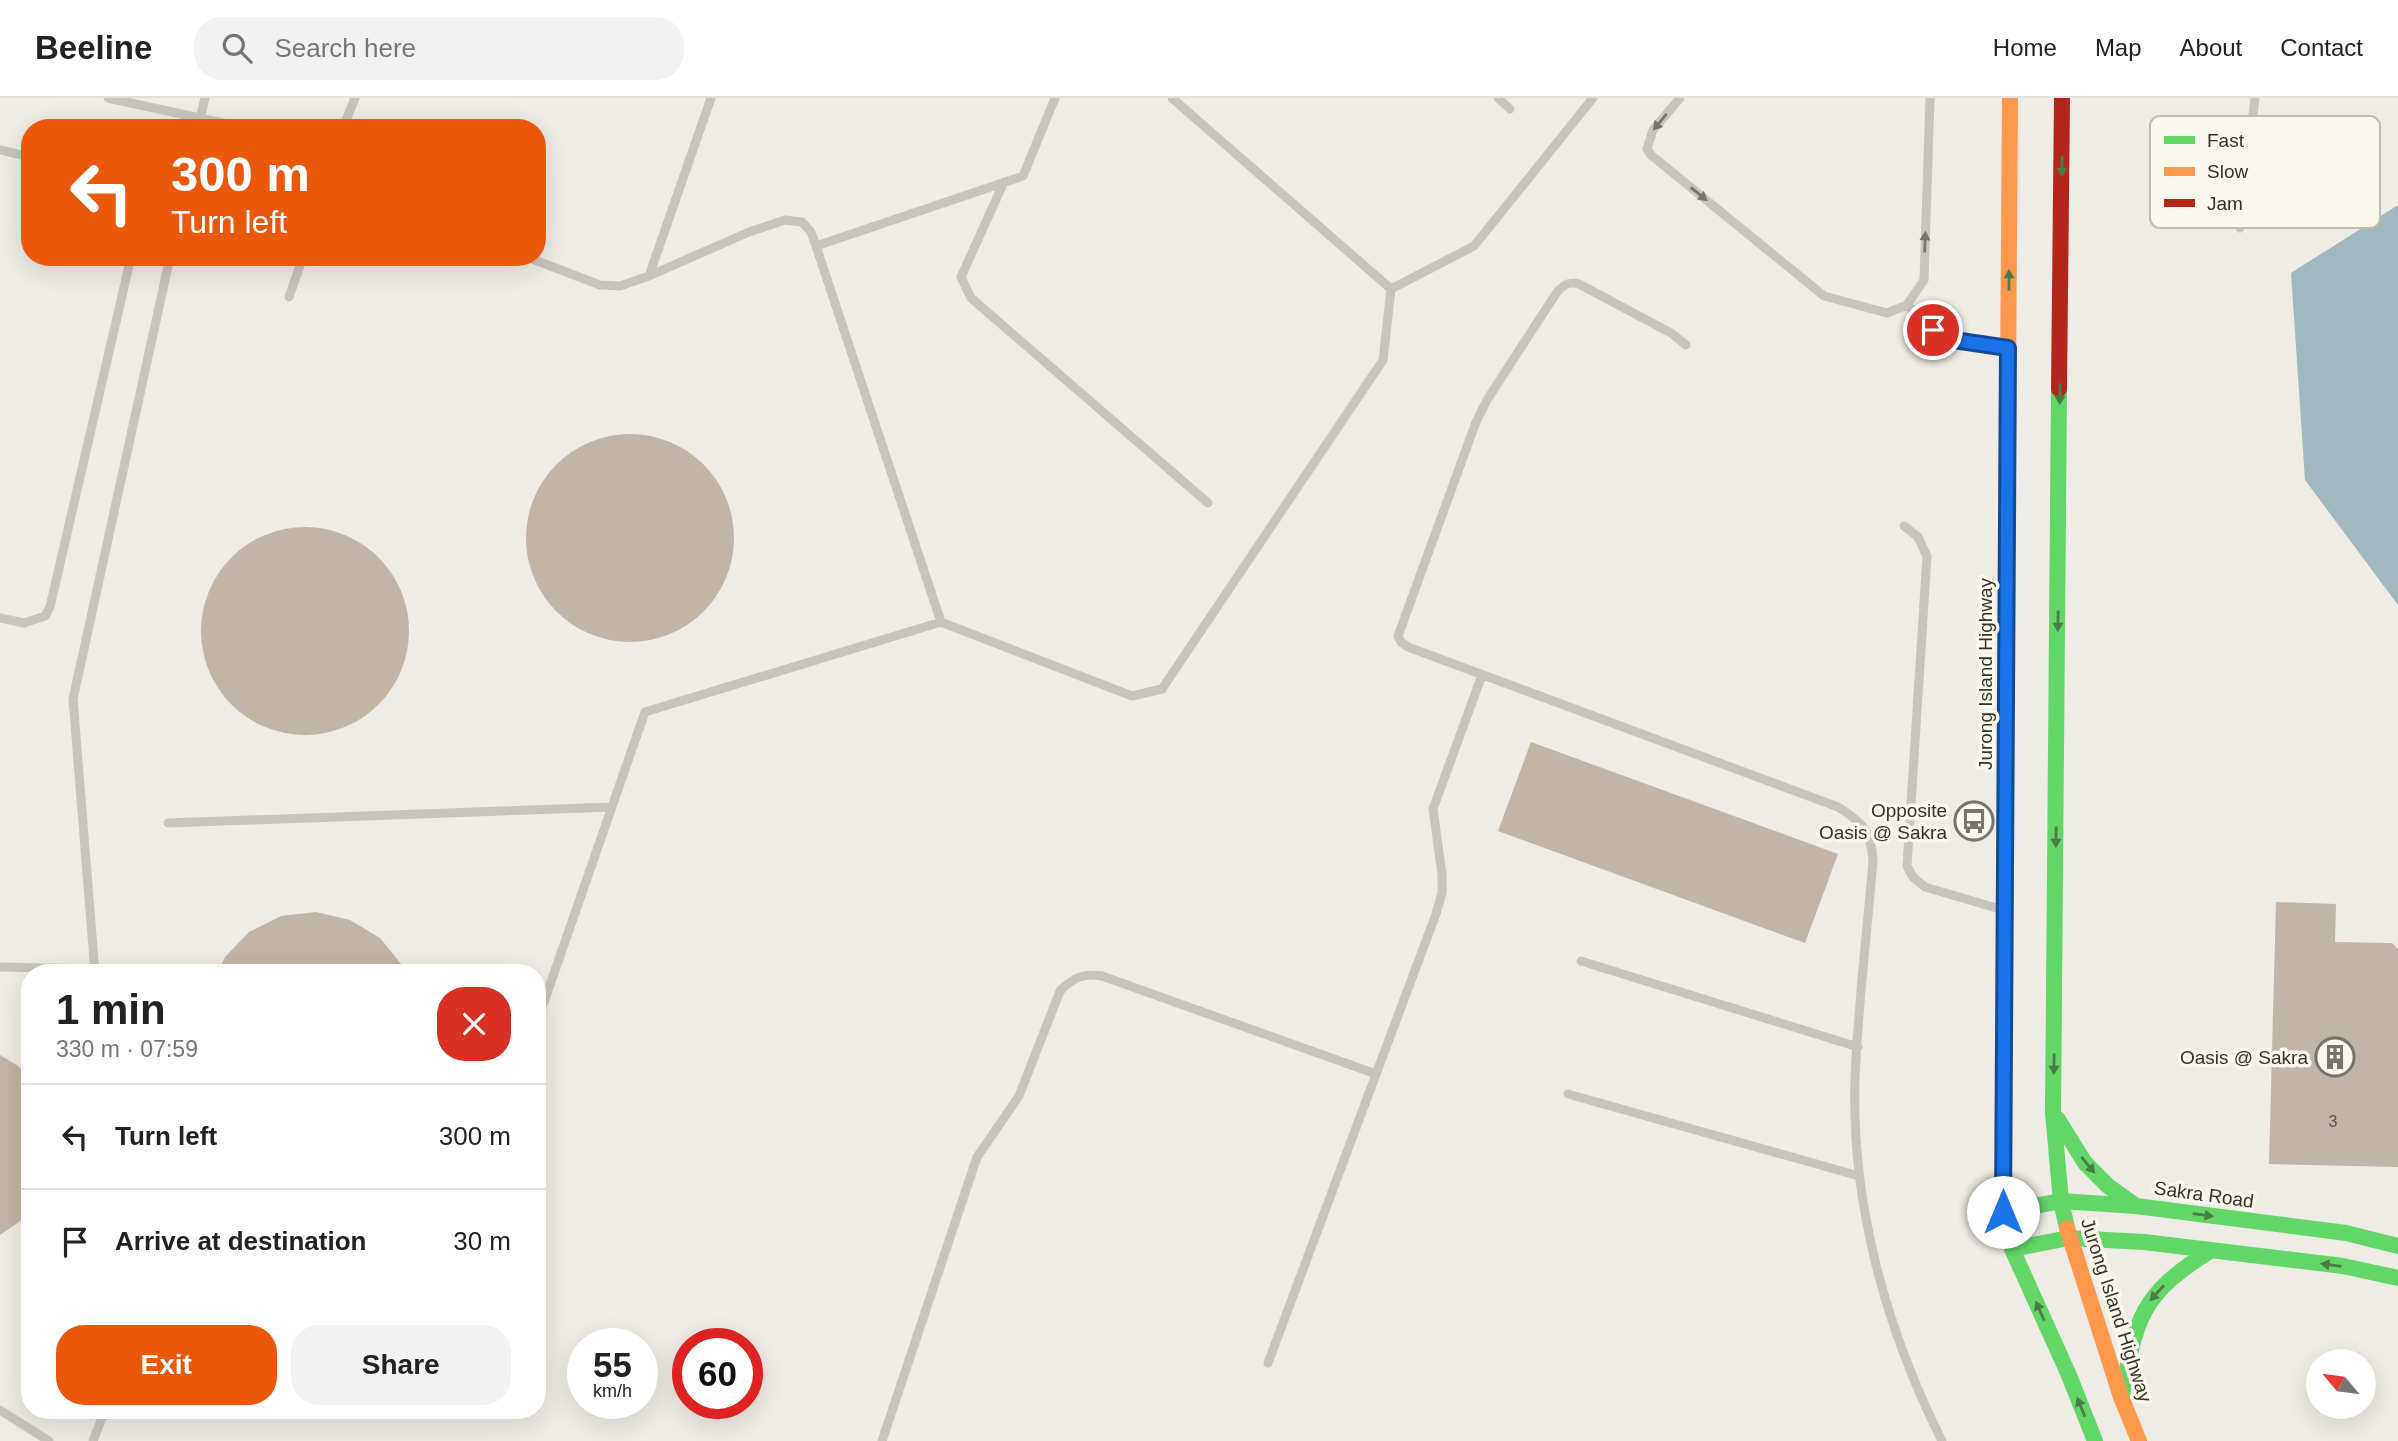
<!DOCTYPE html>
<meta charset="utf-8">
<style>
:root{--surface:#fff;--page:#f2f2f2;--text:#222;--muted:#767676;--line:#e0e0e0;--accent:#ea580c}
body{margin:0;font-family:Helvetica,sans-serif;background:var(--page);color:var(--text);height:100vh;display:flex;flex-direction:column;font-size:26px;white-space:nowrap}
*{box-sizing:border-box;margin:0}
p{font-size:23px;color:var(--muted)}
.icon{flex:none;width:38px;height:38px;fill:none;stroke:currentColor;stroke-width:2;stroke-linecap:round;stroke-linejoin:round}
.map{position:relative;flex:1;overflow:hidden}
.panel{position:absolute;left:21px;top:866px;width:525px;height:455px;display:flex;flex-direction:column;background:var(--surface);border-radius:28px;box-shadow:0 7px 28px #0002}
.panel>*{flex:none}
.guide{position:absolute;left:21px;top:21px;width:525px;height:147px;border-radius:28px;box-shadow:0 7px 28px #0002;background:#ea580c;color:#fff;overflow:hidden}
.needle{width:46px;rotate:299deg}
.controls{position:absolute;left:2306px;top:1251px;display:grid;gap:14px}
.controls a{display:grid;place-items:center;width:70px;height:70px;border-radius:50%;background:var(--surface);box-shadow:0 7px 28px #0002;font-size:35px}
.speed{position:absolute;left:567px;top:1230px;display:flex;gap:14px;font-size:35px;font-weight:700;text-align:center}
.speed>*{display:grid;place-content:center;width:91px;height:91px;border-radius:50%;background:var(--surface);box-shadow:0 7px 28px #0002;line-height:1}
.speed small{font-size:18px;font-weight:400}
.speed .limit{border:10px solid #d22;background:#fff;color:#111}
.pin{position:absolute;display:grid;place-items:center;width:60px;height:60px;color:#fff;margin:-30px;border:4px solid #fff;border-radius:50%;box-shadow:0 2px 7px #0007}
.me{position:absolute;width:77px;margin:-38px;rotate:0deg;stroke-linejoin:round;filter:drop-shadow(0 0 5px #0008)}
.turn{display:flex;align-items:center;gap:24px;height:147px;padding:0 35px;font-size:32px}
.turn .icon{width:91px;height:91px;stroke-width:2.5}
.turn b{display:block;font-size:49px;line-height:60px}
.round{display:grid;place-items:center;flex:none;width:74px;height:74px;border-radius:28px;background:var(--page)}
.headline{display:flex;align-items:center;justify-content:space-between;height:119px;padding:0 35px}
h1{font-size:42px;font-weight:700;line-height:52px}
.cta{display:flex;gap:14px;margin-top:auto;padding:14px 35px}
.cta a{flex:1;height:80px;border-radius:28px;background:var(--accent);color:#fff;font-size:28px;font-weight:700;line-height:80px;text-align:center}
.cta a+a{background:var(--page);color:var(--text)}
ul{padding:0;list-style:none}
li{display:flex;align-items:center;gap:21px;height:105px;padding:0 35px;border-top:2px solid var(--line)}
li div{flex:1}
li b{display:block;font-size:26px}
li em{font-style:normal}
header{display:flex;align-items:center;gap:42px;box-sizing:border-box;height:98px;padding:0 35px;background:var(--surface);border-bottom:2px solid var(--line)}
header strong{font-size:33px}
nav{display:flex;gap:38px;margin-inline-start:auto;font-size:24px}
.search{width:490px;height:63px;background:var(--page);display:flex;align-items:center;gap:18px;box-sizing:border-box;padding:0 24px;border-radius:28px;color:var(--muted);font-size:26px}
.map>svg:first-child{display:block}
.water{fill:#a1b8be}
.building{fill:#c1b5a6}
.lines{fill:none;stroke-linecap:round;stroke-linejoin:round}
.lane{stroke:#c7c4bd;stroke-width:9}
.fast{stroke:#63d668;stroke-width:16}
.slow{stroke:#ff974d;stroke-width:16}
.jam{stroke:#b3261e;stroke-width:16}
.oneway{fill:#79746c}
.oneway2{fill:#4c7c46}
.route-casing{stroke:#114b97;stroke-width:18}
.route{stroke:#1a73e8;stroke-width:12}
.labels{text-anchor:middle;stroke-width:7;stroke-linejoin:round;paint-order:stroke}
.number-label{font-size:16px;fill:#5b5349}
.street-label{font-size:19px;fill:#39322a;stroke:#faf7ec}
.poi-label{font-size:19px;fill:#39322a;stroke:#faf7ec;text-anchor:end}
.key{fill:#faf7ec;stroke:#c0bcb2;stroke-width:2}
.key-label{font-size:19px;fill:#39322a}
</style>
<header>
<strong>Beeline</strong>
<div class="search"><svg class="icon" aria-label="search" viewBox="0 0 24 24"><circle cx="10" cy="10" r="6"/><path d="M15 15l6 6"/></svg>Search here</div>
<nav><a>Home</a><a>Map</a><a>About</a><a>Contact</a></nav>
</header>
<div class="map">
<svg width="2398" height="1343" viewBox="0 0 2398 1343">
<rect width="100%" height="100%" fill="#eeece4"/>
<path class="water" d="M2398,107V507L2305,382L2291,175Z"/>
<path class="building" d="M526 440a104 104 0 1 1 208 0a104 104 0 1 1-208 0Z
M201 533a104 104 0 1 1 208 0a104 104 0 1 1-208 0Z
M1531,644L1838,756L1805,845L1498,733Z
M2276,804L2336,806L2335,844L2392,845L2398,851V1069L2269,1066Z
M316,814L350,822L380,840L402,867L404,875H217L225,859L249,834L281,818Z
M0,957L18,968L30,982V1110L19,1124L0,1137Z"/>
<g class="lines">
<path class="lane" d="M108,0L246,30
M1172,0L1391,191
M1498,0L1510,11
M1680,0L1653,32L1647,51L1651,57L1824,198L1887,215L1907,207L1924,182L1930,0
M198,30L205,0
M343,30L355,0
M0,52L30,59
M1004,84L961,179L971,200L1208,405
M2240,130L2255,0
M816,148L1023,78L1055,0
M527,159L600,187L620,188L649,178L749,134L785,122L802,124L811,134L816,148L941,524
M649,178L711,0
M1391,191L1474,148L1593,0
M289,199L303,159
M1907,207L1947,241L2003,249
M1686,247L1671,235L1579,186C1569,183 1564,187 1557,194L1487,302L1476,324L1398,538L1401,544L1408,549L1838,709C1863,725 1871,732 1873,763C1867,835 1858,908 1855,980C1851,1106 1886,1231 1942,1343
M1904,428L1918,439L1927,458L1907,768L1913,779L1925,789L2000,811
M0,520L24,525L45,518L50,509L131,159
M168,725L612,709
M1581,863L1858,949
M0,869L95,871
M95,875L73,601L170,159
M537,924L645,614L941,524L1132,598L1162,591L1383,262L1391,191
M1568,996L1859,1078
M1268,1265L1436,816L1442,795V776L1433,711L1482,577
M0,1312L49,1343
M93,1343L105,1312
M882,1343L977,1059L1019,998L1060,893C1074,879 1083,875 1102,878L1376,976"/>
<path class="fast" d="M2059,291L2053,1015L2061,1103L2067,1130
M2007,469L2003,1114L2012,1151L2068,1275L2095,1343
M2057,1020L2085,1065L2108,1088L2136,1108
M2003,1114L2061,1103L2136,1108L2346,1135L2398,1148
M2012,1151L2069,1140L2144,1144L2343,1168L2398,1180
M2122,1298C2136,1220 2140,1197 2210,1153"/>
<path class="slow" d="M2008,281L2010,0
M2067,1130L2121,1299L2139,1343"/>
<path class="jam" d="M2059,291L2062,0
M2007,469L2008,281"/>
</g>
<defs><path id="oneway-solid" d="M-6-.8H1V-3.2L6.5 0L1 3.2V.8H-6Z" transform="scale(1.75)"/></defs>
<g class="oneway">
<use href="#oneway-solid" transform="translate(1660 24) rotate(129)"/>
<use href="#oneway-solid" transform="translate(1699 96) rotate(39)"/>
<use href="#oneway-solid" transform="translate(1925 144) rotate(-88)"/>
</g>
<g class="oneway2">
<use href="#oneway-solid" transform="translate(2062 68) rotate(91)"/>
<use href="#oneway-solid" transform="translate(2009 182) rotate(-90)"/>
<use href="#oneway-solid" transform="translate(2060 296) rotate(91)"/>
<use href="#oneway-solid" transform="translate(2058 523) rotate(91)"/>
<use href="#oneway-solid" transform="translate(2056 739) rotate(91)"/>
<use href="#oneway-solid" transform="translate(2054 966) rotate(91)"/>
<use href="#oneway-solid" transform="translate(2088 1067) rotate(50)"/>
<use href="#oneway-solid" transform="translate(2203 1117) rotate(7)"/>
<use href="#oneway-solid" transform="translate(2331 1167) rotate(-172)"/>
<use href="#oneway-solid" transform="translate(2157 1195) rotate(132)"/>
<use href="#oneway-solid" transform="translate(2040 1213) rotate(-114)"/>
<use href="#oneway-solid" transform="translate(2081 1309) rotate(-112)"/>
</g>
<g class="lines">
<g class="route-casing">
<path id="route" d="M1933,232L1947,241L2008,250L2003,1114"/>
</g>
<use href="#route" class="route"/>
</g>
<defs>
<g id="bus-ring" transform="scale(2.0125)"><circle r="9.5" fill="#faf7ec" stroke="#78736b" stroke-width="1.5"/><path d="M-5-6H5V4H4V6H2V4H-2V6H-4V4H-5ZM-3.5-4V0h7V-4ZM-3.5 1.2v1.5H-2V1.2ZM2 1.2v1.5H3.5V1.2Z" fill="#78736b"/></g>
<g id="building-ring" transform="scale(2.0125)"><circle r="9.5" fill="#faf7ec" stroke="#78736b" stroke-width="1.5"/><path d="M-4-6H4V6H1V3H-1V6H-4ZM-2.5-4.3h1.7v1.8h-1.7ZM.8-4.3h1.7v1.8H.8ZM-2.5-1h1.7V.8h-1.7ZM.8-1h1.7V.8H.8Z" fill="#78736b"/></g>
</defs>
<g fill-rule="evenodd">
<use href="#bus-ring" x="1974" y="723"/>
<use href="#building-ring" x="2335" y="959"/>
</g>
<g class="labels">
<g class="number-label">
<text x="2333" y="1029">3</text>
</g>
<g class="street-label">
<text transform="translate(1985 576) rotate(-90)" y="7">Jurong Island Highway</text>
<text transform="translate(2204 1096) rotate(8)" y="7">Sakra Road</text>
<text transform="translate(2117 1212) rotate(72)" y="7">Jurong Island Highway</text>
</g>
<g class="poi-label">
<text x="1947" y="719">Opposite<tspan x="1947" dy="22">Oasis @ Sakra</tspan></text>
<text x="2308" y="966">Oasis @ Sakra</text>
</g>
</g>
<rect x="2150" y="18" width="230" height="112" rx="10" class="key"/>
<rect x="2164" y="38" width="31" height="8" fill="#63d668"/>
<rect x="2164" y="69" width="31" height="9" fill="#ff974d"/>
<rect x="2164" y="101" width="31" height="8" fill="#b3261e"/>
<g class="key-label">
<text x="2207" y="49">Fast</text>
<text x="2207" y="80">Slow</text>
<text x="2207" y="112">Jam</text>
</g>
</svg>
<div class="controls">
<a><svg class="needle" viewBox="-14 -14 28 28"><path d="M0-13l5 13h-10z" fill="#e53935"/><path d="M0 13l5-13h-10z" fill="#767676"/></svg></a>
</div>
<div class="speed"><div>55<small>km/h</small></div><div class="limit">60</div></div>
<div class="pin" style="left:1933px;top:232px;background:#d93025"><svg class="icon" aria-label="arrive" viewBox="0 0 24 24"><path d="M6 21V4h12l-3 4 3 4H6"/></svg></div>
<svg class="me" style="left:2003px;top:1114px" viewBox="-20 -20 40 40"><circle r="19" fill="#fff"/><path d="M0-13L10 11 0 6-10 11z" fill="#1a73e8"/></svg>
<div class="guide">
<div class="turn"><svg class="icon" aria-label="left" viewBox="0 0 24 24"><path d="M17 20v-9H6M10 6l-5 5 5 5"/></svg><div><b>300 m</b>Turn left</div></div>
</div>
<section class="panel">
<div class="headline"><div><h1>1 min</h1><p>330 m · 07:59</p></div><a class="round" style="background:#d93025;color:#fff"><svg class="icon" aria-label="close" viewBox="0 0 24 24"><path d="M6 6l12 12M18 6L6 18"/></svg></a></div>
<ul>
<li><svg class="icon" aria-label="left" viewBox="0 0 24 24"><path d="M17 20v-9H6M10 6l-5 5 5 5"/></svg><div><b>Turn left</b></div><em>300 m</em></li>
<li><svg class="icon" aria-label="arrive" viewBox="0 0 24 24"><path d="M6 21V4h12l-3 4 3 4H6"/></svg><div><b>Arrive at destination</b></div><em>30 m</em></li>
</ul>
<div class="cta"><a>Exit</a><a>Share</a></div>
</section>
</div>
